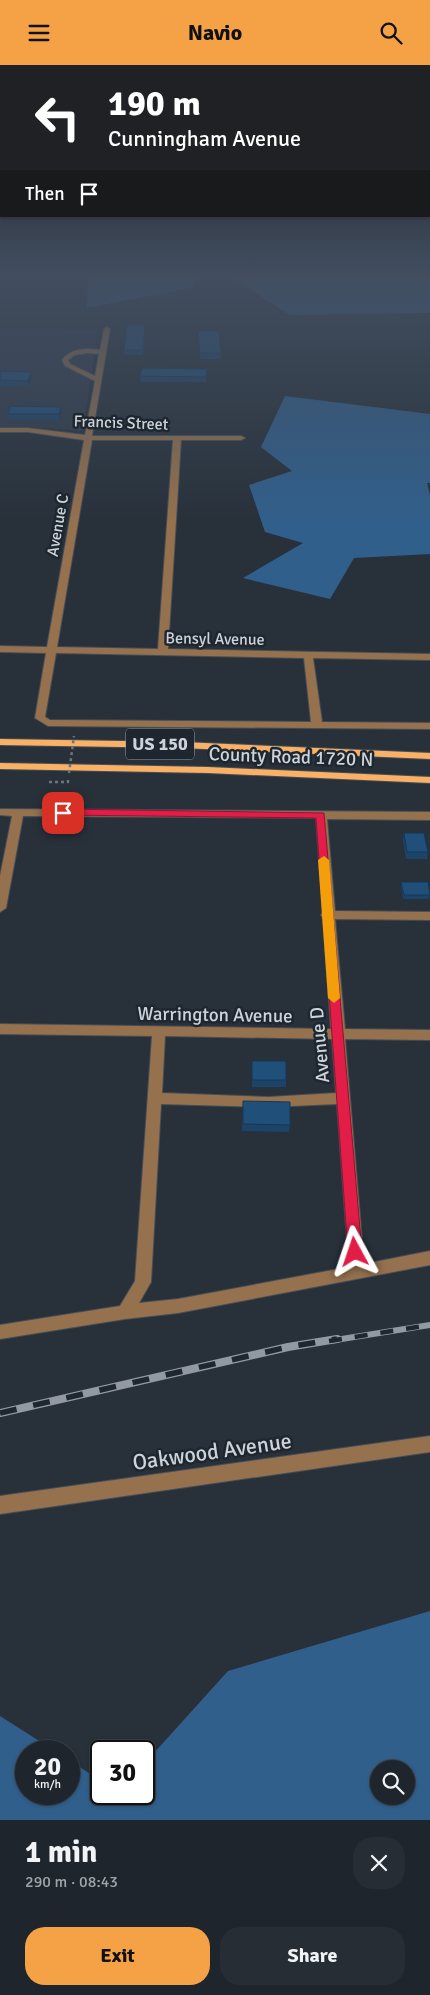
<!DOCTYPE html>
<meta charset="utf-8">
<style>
:root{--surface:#1e252c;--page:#262d34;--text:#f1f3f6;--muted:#a1a5a9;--line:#3c4248;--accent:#f5a246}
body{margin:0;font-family:Signika,sans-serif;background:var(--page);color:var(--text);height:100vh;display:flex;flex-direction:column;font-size:19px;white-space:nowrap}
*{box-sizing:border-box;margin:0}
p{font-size:16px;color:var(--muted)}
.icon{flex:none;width:28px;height:28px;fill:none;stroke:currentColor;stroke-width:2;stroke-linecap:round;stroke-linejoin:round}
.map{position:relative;height:1755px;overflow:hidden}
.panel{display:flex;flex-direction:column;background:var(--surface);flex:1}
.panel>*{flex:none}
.top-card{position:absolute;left:0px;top:0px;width:430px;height:152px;box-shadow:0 1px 4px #0004,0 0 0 1px var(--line);background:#202124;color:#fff;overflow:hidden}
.fabs{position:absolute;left:370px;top:1695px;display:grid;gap:10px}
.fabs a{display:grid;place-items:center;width:45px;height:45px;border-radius:50%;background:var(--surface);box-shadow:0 1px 4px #0004,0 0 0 1px var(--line);font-size:25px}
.speed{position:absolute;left:15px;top:1675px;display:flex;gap:10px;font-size:25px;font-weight:700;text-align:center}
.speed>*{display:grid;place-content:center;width:65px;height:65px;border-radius:50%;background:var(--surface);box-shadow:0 1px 4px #0004,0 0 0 1px var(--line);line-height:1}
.speed small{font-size:12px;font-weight:400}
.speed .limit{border:2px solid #111;border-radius:8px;background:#fff;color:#111}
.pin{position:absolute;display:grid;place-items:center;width:42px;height:42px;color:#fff;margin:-21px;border-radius:10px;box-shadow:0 2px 8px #0006}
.me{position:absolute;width:55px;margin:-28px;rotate:355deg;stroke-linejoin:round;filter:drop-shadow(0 0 4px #0008)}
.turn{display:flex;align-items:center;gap:18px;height:105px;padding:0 25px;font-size:22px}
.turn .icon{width:65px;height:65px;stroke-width:2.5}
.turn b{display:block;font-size:35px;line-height:42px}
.then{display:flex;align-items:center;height:48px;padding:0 25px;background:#0003;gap:10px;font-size:19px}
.round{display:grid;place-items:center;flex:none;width:52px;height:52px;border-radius:20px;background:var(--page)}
.head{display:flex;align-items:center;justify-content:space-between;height:85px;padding:0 25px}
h1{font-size:30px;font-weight:800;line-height:38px}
.button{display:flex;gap:10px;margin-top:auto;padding:10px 25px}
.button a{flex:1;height:58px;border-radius:20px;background:var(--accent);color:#111;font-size:20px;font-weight:800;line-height:58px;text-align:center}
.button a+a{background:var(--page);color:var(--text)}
header{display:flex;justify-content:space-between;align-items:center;height:65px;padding:0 25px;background:var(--accent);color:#111;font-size:22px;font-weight:800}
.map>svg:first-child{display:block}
.built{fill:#303c4a}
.forest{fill:#315f8b;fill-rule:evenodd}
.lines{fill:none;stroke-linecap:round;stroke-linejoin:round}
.minor-casing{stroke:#464e57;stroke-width:2}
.major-casing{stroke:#464e57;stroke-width:2}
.path{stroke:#6c747c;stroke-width:2.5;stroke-dasharray:3 3;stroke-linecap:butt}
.minor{fill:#95714e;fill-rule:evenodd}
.major{fill:#fab165;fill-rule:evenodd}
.rail-far1-casing{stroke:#9299a0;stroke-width:6}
.rail-casing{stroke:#9299a0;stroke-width:8}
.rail-far1{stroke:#1e272f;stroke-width:4.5;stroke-dasharray:13;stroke-linecap:butt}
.rail{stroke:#1e272f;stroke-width:5.5;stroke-dasharray:17;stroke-linecap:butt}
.path-bridge{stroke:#6c747c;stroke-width:2.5;stroke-dasharray:3 3;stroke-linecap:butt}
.wall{fill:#1c4469}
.shaded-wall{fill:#163755}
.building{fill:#204f7a;stroke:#163755}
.route{fill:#e11d48;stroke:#92132f}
.slow{fill:#f59e0b}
.labels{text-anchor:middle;stroke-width:5;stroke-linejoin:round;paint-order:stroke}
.far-street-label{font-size:16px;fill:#cdd3d9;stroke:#1e272f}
.shield{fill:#1e272f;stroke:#989fa6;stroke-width:1}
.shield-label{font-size:18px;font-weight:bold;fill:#cdd3d9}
.street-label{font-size:19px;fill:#cdd3d9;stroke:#1e272f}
.near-street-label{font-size:22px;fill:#cdd3d9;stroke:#1e272f}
</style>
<header><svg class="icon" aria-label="menu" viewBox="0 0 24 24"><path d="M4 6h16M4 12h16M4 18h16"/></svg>Navio<svg class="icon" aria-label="search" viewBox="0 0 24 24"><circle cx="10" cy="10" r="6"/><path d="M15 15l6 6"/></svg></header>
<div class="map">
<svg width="430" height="1755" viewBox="0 0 430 1755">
<rect width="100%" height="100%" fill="#28313a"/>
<path class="built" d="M0,263L98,264L83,366L28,362H0Z"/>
<path class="forest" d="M88,212H197L194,222L87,243Z
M214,212H430V248L290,250L234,214Z
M285,331L430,349V418H427L430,430V489L354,493L330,534L243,513L303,478L265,467L249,420L292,406L261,382Z
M430,1546V1755H0V1651L55,1686H26V1729H69V1695L101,1716V1729H144V1699L228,1606ZM379,1704H406V1731H379Z"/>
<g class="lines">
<g class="minor-casing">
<path id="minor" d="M107,262L110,264L92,371H241L245,373L241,375H181L168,584L430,589V595L313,593L322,657L430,658V664L48,661L35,653L46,588L0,587V581L47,582L84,375L28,367H0V363H28L85,370L95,316L65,301L62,295C71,283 86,283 100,285L104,264ZM88,288L99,289L95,311L70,299L68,295L75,290ZM92,375H173L158,584L57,582ZM56,588L304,593L311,657L50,655L45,652Z
M0,744L430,747V755L327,754L335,846L430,847V855L335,854L345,964L430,965V975L345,974L364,1199L430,1186V1200L178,1248L125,1254L0,1274V1260L120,1241L135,1216L152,971L0,969V959L331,964L323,853L321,850L323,847L316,753L23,751L6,843L0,847V811L12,751L0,750ZM165,971L332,974L336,1028L269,1032L162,1028ZM161,1039L269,1042L337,1039L349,1202L178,1234L139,1238L151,1217Z
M430,1371V1387L0,1449V1431Z"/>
</g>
<g class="major-casing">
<path id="major" d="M0,674L182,677L430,688V694L182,683L0,680Z
M0,698L208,702L430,712V718L208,708L0,704Z"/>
</g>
<path class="path" d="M49,717H68V714"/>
<use href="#minor" class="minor"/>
<use href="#major" class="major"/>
<g class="rail-far1-casing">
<path id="rail-far1" d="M329,1276L430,1260"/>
</g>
<g class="rail-casing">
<path id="rail" d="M0,1348L288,1282L337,1274"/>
</g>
<use href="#rail-far1" class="rail-far1"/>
<use href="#rail" class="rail"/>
<path class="path-bridge" d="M69,708L74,671"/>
</g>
<path class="wall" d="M145,266L143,290H124V285Z
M198,266L221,288V294H200Z
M207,304L206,317H141L140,311Z
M0,306L31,312L29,321H0Z
M61,348L60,355H9L8,349Z
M404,768L428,787L427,794H406L403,775Z
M401,817L430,830L429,834H403L401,821Z
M252,996L286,1015V1022H252Z
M243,1036L290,1060L289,1067L242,1066Z"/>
<path class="shaded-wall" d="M31,307V312L29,321L28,316Z
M61,342V348L60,355L59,349Z"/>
<path class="building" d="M127,260H145L143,285H124Z
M198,266H219L221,288H200Z
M142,303L207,304L206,312L140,311Z
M0,306L31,307L28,316L0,315Z
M10,341L61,342L59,349H8Z
M404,768H424L428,787H407Z
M401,817H428L430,830H404Z
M252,996H286V1015H252Z
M243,1036L290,1037V1060L243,1059Z"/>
<linearGradient id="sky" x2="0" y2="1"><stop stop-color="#161b20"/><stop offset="0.46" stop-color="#424e60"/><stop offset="1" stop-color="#424e60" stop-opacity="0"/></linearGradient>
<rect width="430" height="458" fill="url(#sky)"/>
<path class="route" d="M63,744L324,748L362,1187L360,1191L355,1193L350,1191L348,1187L316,753L60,750L58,748Z"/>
<path class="slow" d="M324,791L329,795L340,933L334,938L328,933L318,795Z"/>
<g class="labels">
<g class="far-street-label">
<text transform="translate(121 357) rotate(2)" y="6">Francis Street</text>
<text transform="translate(57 460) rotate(-80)" y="6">Avenue C</text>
<text transform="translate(215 573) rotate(1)" y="6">Bensyl Avenue</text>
</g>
<rect class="shield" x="126" y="663.5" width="68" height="31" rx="4"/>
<g class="shield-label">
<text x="160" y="685">US 150</text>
</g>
<g class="street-label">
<text transform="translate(291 691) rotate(2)" y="7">County Road 1720 N</text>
<text transform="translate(215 949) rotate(1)" y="7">Warrington Avenue</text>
<text transform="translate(319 980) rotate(-95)" y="7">Avenue D</text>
</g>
<g class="near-street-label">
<text transform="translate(212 1386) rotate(-8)" y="8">Oakwood Avenue</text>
</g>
</g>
</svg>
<div class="fabs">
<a><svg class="icon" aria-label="search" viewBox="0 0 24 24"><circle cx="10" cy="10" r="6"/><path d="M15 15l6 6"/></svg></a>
</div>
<div class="speed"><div>20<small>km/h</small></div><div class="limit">30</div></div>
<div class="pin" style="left:63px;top:748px;background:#d93025"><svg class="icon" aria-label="arrive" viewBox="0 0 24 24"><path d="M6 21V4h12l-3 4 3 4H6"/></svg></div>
<svg class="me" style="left:355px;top:1187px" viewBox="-20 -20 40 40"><path d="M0-17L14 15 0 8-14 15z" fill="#e11d48" stroke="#fff" stroke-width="4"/></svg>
<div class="top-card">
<div class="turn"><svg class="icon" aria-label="left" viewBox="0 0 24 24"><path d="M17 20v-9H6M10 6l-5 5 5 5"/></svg><div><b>190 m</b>Cunningham Avenue</div></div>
<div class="then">Then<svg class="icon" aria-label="arrive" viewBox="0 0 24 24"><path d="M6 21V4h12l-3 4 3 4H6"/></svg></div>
</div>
</div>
<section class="panel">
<div class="head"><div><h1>1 min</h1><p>290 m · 08:43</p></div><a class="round"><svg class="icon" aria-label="close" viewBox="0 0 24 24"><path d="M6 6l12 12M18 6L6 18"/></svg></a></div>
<div class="button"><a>Exit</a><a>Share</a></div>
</section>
